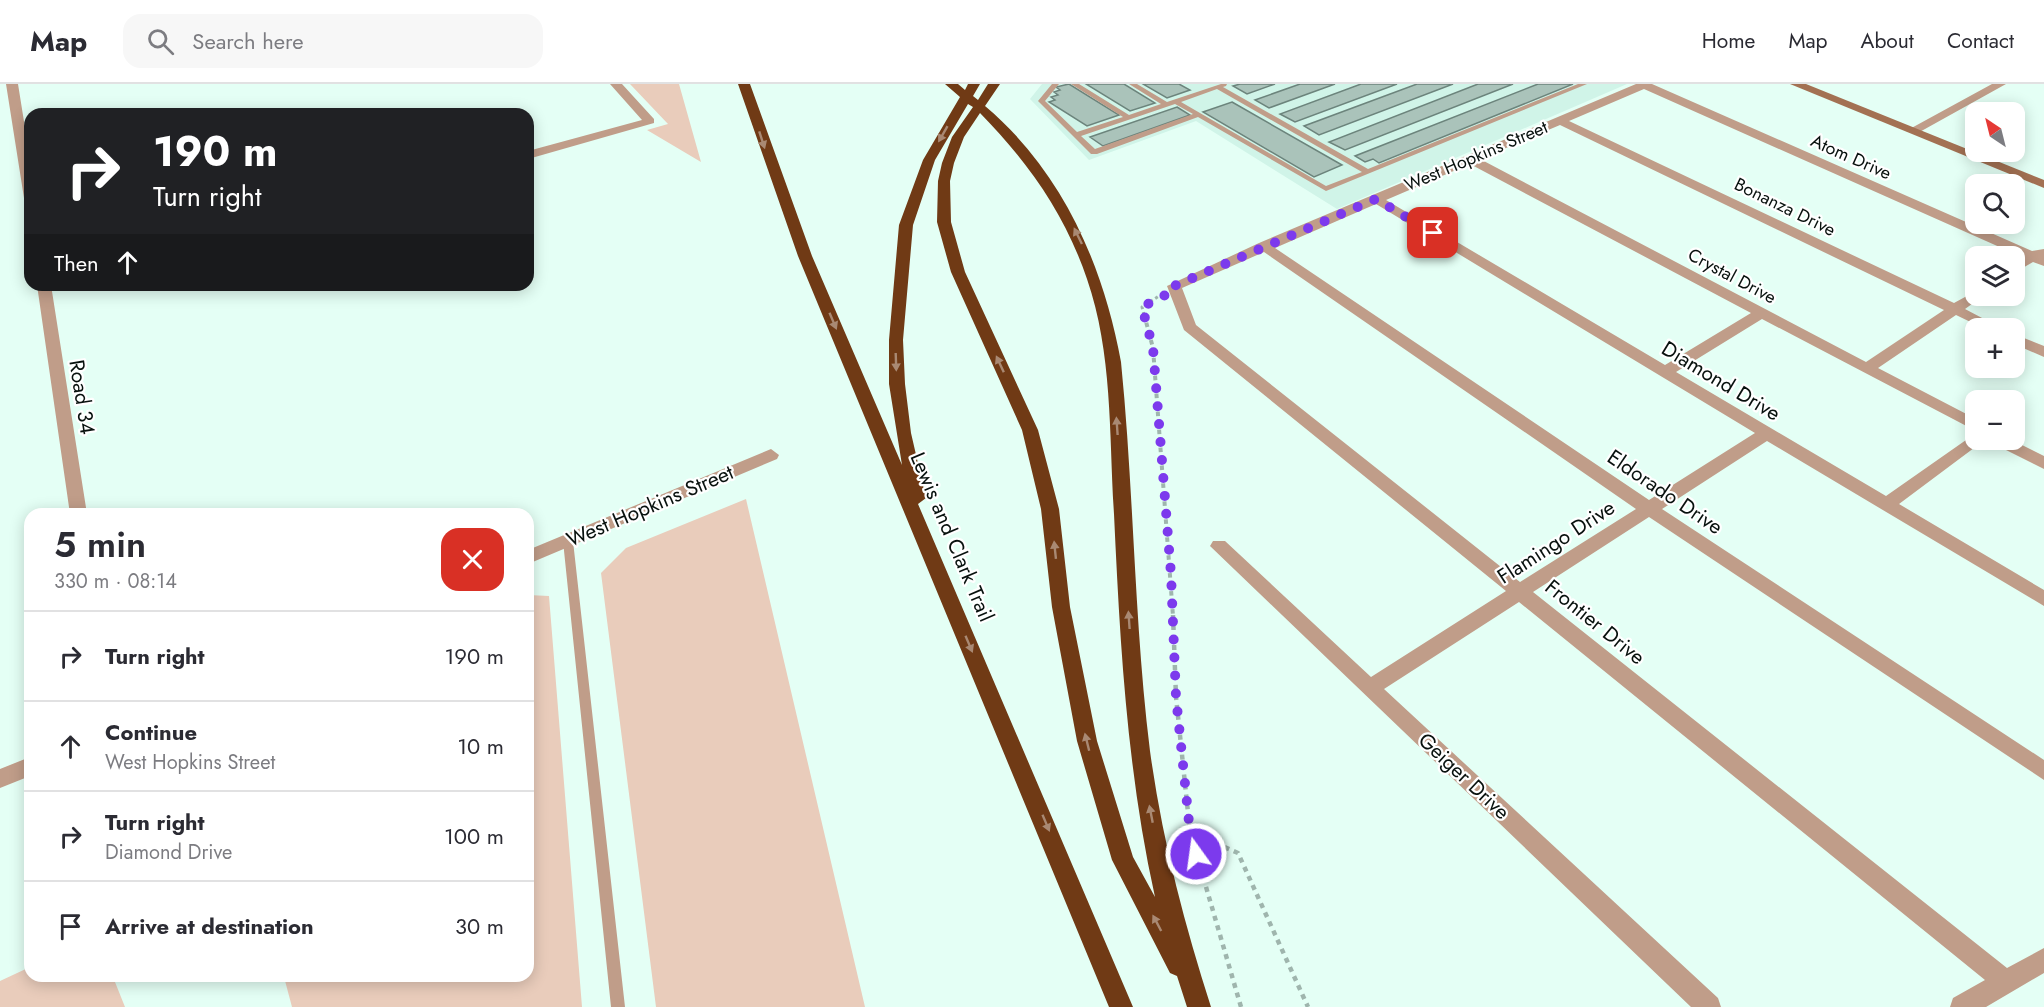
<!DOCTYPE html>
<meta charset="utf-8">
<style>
:root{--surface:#fff;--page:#f7f7f7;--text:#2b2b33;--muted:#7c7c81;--line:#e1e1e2}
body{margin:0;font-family:Jost,sans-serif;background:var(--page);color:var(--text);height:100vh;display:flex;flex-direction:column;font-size:22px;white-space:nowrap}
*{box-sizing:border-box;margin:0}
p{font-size:20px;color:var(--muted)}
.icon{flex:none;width:33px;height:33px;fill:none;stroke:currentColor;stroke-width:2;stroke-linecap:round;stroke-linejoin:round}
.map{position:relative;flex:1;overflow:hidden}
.sheet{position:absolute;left:24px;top:424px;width:510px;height:474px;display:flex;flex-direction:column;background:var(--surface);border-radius:18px;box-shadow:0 3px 15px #0003}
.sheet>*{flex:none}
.banner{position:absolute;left:24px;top:24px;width:510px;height:183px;border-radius:18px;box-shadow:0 3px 15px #0003;background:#202124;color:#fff;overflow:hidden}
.needle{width:39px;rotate:325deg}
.tools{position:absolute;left:1965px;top:18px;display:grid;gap:12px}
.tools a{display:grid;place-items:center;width:60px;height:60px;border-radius:12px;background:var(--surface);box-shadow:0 3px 15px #0003;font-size:30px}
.pin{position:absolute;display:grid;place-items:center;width:51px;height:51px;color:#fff;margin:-26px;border-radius:12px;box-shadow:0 3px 9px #0006}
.me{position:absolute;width:66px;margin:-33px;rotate:346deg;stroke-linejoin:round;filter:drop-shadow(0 0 4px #0008)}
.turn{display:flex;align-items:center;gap:21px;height:126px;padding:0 30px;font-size:27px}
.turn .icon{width:78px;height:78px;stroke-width:2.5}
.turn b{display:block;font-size:42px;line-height:51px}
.then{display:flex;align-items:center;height:57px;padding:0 30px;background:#0003;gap:12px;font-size:22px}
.round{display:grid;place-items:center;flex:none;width:63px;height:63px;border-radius:18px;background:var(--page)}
.headline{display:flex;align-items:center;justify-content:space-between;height:102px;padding:0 30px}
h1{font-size:36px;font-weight:600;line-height:45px}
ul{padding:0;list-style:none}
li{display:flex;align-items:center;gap:18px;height:90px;padding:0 30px;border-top:2px solid var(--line)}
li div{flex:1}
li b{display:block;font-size:22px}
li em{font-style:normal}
header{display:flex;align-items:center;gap:36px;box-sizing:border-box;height:84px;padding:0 30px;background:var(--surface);border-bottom:2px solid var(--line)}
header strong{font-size:28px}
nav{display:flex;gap:33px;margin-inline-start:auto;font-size:21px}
.search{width:420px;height:54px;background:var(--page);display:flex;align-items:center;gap:15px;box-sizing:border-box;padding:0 21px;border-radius:18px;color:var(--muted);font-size:22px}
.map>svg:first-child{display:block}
.built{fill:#d0f4e8}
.green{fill:#e9ccbb}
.building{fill:#aac3ba;stroke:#6c847c;stroke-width:1.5}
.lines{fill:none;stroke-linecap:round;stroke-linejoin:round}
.path-far2{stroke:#9fb5ad;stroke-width:3;stroke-dasharray:3 3;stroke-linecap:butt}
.path-far1{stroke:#9fb5ad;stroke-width:4;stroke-dasharray:4.5 4.5;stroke-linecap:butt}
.path{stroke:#9fb5ad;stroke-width:4.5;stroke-dasharray:5 5;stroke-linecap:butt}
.lane{fill:#c09d89;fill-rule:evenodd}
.street{fill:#c09d89;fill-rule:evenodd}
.secondary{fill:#a37153;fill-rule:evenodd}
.highway{fill:#703a15;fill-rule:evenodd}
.oneway{fill:#a98973}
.route{stroke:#7c3aed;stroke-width:10;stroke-dasharray:0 18}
.labels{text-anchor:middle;stroke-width:4.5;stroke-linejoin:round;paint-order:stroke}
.far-street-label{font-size:18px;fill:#08110e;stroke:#fff}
.street-label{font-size:21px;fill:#08110e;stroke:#fff}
</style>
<header>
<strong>Map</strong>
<div class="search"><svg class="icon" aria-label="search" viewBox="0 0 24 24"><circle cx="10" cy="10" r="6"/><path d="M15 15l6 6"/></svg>Search here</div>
<nav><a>Home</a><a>Map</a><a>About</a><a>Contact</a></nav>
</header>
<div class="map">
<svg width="2044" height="923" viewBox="0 0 2044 923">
<rect width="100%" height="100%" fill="#e4fff5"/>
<path class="built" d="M1042,0H1627L1337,125L1196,37L1089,76L1030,15Z"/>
<path class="green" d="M630,0H679L701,78L647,46L668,40Z
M746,415L865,923H656L601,489L626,464Z
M528,511L549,512L582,923H292L284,893L528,892Z
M30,883V892L113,893L125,923H0V897Z"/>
<path class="building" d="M1069,0L1119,31L1087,42L1049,18L1055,16L1051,13L1058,11L1054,8L1060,6L1056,3Z
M1086,0H1124L1155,19L1130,27Z
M1143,0H1179L1190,6L1167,14Z
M1240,0H1275L1247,10L1233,2Z
M1300,0H1335L1269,24L1255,16Z
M1361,0H1397L1295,38L1280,30Z
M1417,0H1453L1319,51L1304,42Z
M1478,0H1513L1345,66L1329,58Z
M1538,0H1573L1379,79L1373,75L1365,78L1355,72Z
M1232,18L1342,81L1314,93L1203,28Z
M1177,23L1190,31L1103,62L1090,53Z"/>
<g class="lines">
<path class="path-far2" d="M1144,231L1142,223L1159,212"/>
<path class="path-far1" d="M1144,230L1153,264L1173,532"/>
<path class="path" d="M1173,531L1176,613L1190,748
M1241,923L1190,748L1238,769L1308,923"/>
<path class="lane" d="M1052,0H1059L1045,17L1077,48L1123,33L1071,0H1079L1129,31L1161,20L1129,0H1137L1167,18L1221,0H1227L1226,2L1223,3L1368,85L1578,0H1587L1326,107L1198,33L1097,70H1091L1038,17ZM1217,5L1362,88L1326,102L1181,18ZM1175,20L1193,30L1095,65L1081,52Z
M568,453L573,457L625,923H611L563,457Z"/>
<path class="street" d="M6,0H18L30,75V118L24,114Z
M610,0H622L654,35V39L528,75V67L642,36Z
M1636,0H1652L2032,167L2044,165V182L2033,178L2014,189V179L2022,173L1644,5L1569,37L1954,219L1976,207V212H1983L1965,225L2001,244H1983L1956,231L1878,284L1976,335V347L1762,235L1676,288L1886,412L1976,349V356H1983L1982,358L1899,420L2044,506V522L1767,357L1662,425L2044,676V696L1649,433L1533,508L2007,884L2044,864V889L1986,923H1950L1953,914L1985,896L1519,518L1384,605L1718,914L1721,923H1691L1210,462L1213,457H1225L1371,593L1506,507L1184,246L1167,202L1259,159ZM1560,41L1944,226L1866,278L1480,75ZM1470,80L1751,229L1665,281L1386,116ZM1376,120L1755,349L1649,416L1275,164ZM1264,168L1636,425L1520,498L1196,241L1182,204Z
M1992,0H2006L1916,50L1906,47Z
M37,201H51L87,430H70Z
M2014,250L2044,262V273L2014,260Z
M1992,356H2012L2044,372V385L1994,360Z
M771,365L779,371L777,375L528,480V466Z
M30,673V692L0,704V685Z"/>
<path class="secondary" d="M1790,0H1806L2044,96V104Z"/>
<path class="highway" d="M738,0H750L812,172L902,381L889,300V256L899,141L923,76L960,13L945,0H958L965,6L968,0H980L973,12L978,16L988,0H1000L985,22C1062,87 1103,180 1121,278C1134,407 1134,538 1150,667C1162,755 1184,839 1211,923H1187L1177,892L1170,889L1112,776L1077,657L1052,523L1041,425L1022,346L951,188L937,138L938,97L942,79L952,53L973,23L968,20L935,76L913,141L903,256L905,300L911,349L926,414L918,420L1133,923H1109L798,172ZM980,29C1028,78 1065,130 1087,195C1113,270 1109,352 1114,430C1120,559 1127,687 1155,813L1133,773L1097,657L1070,523L1059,425L1038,346L965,188L951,138L950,97L954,79L964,53Z"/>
</g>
<defs><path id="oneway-solid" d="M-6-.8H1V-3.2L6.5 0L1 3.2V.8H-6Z" transform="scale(1.5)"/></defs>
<g class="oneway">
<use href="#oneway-solid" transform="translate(943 50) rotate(120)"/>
<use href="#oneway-solid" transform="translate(762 56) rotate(72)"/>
<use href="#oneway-solid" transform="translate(1078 152) rotate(-116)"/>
<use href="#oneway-solid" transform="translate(833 237) rotate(67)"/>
<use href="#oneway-solid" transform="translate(896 278) rotate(88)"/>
<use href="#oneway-solid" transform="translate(1000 280) rotate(-115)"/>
<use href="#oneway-solid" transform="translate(1117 342) rotate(-94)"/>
<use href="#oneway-solid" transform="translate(1055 466) rotate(-96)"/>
<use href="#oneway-solid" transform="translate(1129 536) rotate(-94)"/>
<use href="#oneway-solid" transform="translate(969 560) rotate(67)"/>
<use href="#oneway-solid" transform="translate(1087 658) rotate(-104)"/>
<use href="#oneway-solid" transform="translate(1151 730) rotate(-101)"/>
<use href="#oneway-solid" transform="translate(1046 739) rotate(67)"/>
<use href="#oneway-solid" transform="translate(1157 839) rotate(-118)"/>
</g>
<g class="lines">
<path class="route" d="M1196,770L1190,748L1176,613L1171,490L1153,264L1142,223L1175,206L1174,202L1376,115L1433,149"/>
</g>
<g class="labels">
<g class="far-street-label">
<text transform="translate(1476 72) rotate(-23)" y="6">West Hopkins Street</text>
<text transform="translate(1851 73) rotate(24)" y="6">Atom Drive</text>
<text transform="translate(1785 123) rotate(26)" y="6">Bonanza Drive</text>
<text transform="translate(1732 192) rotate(28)" y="6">Crystal Drive</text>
</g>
<g class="street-label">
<text transform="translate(1721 297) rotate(31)" y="7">Diamond Drive</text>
<text transform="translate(82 313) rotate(81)" y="7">Road 34</text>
<text transform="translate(1665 408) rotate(34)" y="7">Eldorado Drive</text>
<text transform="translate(650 422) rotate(-23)" y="7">West Hopkins Street</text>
<text transform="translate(952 453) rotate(67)" y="7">Lewis and Clark Trail</text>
<text transform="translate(1556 458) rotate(-33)" y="7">Flamingo Drive</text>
<text transform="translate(1595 538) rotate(39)" y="7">Frontier Drive</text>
<text transform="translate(1464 692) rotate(43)" y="7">Geiger Drive</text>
</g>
</g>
</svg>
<div class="tools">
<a><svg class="needle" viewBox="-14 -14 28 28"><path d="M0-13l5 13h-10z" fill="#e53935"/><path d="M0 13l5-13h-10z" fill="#7c7c81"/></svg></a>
<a><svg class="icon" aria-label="search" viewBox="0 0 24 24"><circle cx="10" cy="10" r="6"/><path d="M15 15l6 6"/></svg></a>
<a><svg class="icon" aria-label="layers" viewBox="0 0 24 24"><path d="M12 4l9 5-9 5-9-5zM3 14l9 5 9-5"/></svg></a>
<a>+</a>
<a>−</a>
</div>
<div class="pin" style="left:1433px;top:149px;background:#d93025"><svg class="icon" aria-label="arrive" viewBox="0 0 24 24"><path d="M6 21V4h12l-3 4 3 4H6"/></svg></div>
<svg class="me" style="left:1196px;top:770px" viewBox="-20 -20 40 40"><circle r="17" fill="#7c3aed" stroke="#fff" stroke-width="3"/><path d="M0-11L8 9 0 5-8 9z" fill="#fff"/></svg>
<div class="banner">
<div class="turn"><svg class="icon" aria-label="right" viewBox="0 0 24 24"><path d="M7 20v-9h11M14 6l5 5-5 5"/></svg><div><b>190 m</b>Turn right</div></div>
<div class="then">Then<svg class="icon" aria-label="ahead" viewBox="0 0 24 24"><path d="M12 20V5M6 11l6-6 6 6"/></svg></div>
</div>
<section class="sheet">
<div class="headline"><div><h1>5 min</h1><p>330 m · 08:14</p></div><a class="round" style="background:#d93025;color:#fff"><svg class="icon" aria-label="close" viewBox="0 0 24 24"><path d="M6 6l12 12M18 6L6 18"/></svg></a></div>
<ul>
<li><svg class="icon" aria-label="right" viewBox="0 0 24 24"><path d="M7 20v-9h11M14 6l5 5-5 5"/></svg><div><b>Turn right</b></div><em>190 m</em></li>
<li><svg class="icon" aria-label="ahead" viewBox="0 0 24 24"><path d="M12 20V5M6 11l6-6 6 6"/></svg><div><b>Continue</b><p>West Hopkins Street</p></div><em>10 m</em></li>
<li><svg class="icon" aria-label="right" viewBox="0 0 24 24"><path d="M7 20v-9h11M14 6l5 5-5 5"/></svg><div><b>Turn right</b><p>Diamond Drive</p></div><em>100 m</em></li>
<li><svg class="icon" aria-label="arrive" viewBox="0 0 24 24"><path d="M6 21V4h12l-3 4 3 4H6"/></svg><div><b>Arrive at destination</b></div><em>30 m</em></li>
</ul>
</section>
</div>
